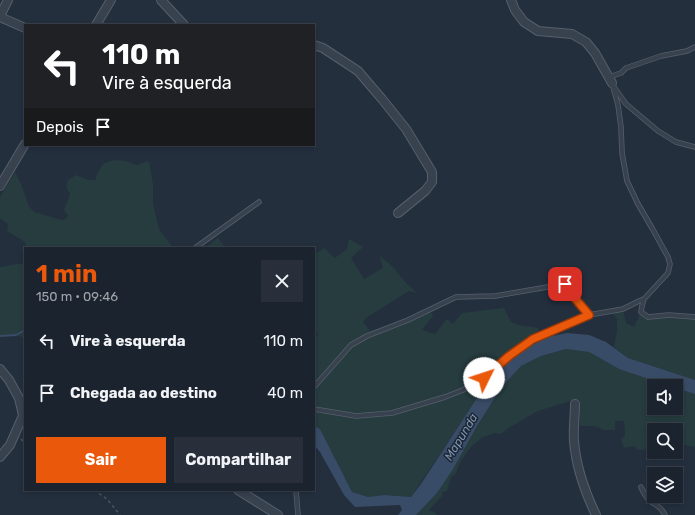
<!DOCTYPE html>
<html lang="pt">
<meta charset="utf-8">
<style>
:root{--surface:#1b232e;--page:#282f3a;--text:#f1f3f6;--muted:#a0a4aa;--line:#39404a;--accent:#ea580c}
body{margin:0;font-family:Rubik,sans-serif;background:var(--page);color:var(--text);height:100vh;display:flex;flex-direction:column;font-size:15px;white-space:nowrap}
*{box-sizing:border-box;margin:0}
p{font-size:13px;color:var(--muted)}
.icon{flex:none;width:22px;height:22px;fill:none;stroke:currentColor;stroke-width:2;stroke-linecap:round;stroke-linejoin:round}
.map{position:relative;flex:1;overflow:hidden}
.side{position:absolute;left:24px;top:247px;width:291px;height:244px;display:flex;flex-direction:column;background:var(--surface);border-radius:0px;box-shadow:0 2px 6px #0003,0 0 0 1px var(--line)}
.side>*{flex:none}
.top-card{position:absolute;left:24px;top:24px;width:291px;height:122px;border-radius:0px;box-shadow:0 2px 6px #0003,0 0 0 1px var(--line);background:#202124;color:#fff;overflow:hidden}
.buttons{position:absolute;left:647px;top:379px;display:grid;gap:8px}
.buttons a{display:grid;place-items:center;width:36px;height:36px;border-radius:0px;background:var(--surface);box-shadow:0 2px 6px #0003,0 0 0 1px var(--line);font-size:20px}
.pin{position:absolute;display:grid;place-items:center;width:34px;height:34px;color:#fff;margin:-17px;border-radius:8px;box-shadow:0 2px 6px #0006}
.me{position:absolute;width:44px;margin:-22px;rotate:49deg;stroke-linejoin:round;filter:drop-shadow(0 0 3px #0008)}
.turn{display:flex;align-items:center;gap:14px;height:84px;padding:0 12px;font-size:18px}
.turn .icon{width:52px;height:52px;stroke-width:2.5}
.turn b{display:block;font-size:28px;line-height:34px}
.then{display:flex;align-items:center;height:38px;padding:0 12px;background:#0003;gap:8px;font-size:15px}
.round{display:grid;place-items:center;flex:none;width:42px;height:42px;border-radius:0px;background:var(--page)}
.summary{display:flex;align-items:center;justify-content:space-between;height:68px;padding:0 12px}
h1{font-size:24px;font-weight:700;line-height:30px;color:var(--accent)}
.primary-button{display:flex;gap:8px;margin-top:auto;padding:8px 12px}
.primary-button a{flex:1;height:46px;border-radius:0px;background:var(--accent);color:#fff;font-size:16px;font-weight:700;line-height:46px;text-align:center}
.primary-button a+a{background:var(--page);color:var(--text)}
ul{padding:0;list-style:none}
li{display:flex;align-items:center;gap:12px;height:52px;padding:0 12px}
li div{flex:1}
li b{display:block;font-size:15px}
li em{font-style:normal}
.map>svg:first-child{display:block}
.green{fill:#263c3f}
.water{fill:#394c67}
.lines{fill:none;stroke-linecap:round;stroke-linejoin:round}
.stream{stroke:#394c67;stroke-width:2}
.lane-casing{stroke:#565f6c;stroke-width:5.5}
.street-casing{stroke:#565f6c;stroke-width:10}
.path{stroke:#44595c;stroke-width:1.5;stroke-dasharray:3 3;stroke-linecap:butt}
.lane{stroke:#38414e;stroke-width:4}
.street{stroke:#38414e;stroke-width:8}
.route-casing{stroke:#983908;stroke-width:10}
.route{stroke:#ea580c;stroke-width:7}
.labels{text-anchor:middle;stroke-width:3;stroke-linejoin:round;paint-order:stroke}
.water-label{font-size:12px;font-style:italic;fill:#7c92b1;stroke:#1d2633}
</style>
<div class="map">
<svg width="695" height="515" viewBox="0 0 695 515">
<rect width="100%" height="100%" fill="#242f3e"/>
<path class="green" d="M114,160L125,161L137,165L149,161L153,184V204L159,229L173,248H26L25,242L7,231L8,224L0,218V197L15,172L21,184L29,206L34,212L58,219L64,220L68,216L64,210L70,194C67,189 65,186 68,180L76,175L88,180H95L98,172L103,164Z
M218,238L226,248H205Z
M349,239L363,247L351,258L364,279L383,268L379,255L393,267L406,283L417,293L409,291L366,318L363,322L370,331L430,310L433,316L422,330L435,334L447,319L453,324L462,313L504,308L511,322L518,325L538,328V337L536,343L515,354L490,378L471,408L411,497L384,495L368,497L352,492L320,429L314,426V338L318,335L314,327V273L315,271L314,270V255L324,248L335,258L347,249Z
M25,263V339L16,335L0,336V267Z
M623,309L626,323L634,327L641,312L648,317L669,315L695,317V380L628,358L614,347L617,332V319L611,311Z
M566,349L589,352L619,369L670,386H654V408H676V388L695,394V447L676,443V430H654V449L637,450L635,446L624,448L621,439L625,436L624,421H615V430H604L595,426H580V401L574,400L538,411L510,427L501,434L495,433L483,437L471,447L462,459L455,475L451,477L447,491L442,492V496L429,510L437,514L436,515H416L437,493L477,426L501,388L521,366L541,356Z"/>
<path class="water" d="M567,333L589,335L606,342L628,358L695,380V394L676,388V386H670L619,369L589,352L566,349L541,356L521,366L501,388L477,426L453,469L437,493L416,515H398L402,510L400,505L355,507L344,495L320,452L314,445V426L320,429L352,492L368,497L384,495L411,497L421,484L490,378L515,354L548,337Z"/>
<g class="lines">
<path class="stream" d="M0,336L16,335L25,330"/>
<g class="lane-casing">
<path id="lane" d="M609,77L621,73L626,68L661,56L687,51L695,47
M612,83L618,105L621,127L622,153L627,181L638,204L652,228L668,257L670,264L668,273L644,299L642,306L641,312L648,317L669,315L695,317
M614,87L626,104L658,131L676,142L695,147
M195,248L259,202
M314,387L351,345L367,336L408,320L456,297L495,296L565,284L573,296L589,315L623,309L639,301L644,299
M314,409L356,416L392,413L445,397L463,390L484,378L509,357L533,339L589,315
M641,487C643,492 646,497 650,501C658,507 660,506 665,515
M296,490L298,515"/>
</g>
<g class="street-casing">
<path id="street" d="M161,0L184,25
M511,0L515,10L524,22L538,31L572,34L586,42L595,53L612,83
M0,16L8,0
M0,17L25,28
M96,25L111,0
M314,45L323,48L358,71L382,99L406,129L432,172V182L425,191L398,213
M0,186L25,144
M0,369L9,380L19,398L23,415
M575,404C575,416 573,429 574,441C576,467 585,492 596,515
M0,457L10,445L25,411
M238,490L278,515"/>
</g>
<path class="path" d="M21,439L25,443
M94,490L107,499L120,515"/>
<use href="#lane" class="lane"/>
<use href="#street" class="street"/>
</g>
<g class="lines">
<g class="route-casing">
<path id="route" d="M484,378L509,356L533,339L589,315L573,296L565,284"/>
</g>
<use href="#route" class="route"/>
</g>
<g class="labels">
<g class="water-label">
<text transform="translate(461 437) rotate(-59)" y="4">Mapunda</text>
</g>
</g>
</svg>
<div class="buttons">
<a><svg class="icon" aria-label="sound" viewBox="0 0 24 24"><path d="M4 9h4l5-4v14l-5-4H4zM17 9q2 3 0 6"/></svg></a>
<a><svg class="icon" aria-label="search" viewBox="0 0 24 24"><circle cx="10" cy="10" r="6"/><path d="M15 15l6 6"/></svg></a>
<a><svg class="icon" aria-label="layers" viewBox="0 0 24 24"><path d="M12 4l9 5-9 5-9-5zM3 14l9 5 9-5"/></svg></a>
</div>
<div class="pin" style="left:565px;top:284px;background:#d93025"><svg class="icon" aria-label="arrive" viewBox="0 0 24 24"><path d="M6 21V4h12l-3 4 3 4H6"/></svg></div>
<svg class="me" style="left:484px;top:378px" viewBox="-20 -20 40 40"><circle r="19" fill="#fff"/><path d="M0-13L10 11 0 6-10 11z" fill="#ea580c"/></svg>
<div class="top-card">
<div class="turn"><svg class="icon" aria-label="left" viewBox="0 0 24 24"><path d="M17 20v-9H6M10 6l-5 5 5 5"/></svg><div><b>110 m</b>Vire à esquerda</div></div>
<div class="then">Depois<svg class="icon" aria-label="arrive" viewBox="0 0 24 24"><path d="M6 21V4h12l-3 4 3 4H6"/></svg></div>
</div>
<section class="side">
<div class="summary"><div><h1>1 min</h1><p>150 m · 09:46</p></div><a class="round"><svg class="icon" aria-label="close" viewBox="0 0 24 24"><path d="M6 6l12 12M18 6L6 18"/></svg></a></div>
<ul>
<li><svg class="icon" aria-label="left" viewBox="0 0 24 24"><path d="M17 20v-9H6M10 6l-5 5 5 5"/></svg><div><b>Vire à esquerda</b></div><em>110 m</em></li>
<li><svg class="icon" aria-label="arrive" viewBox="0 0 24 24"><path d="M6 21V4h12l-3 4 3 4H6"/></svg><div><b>Chegada ao destino</b></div><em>40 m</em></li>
</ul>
<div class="primary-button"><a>Sair</a><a>Compartilhar</a></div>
</section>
</div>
